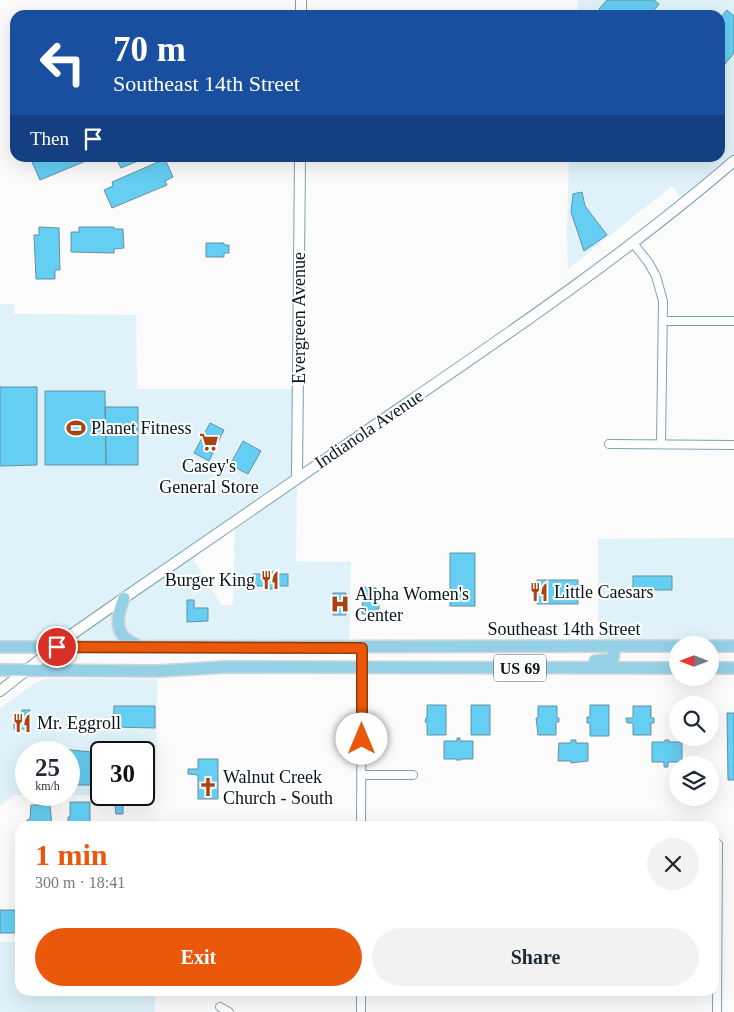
<!DOCTYPE html>
<meta charset="utf-8">
<style>
:root{--surface:#fff;--page:#f2f2f3;--text:#1f2937;--muted:#747a83;--accent:#ea580c}
body{margin:0;font-family:Georgia,serif;background:var(--page);color:var(--text);height:100vh;display:flex;flex-direction:column;font-size:19px;white-space:nowrap}
*{box-sizing:border-box;margin:0}
p{font-size:16px;color:var(--muted)}
.icon{flex:none;width:28px;height:28px;fill:none;stroke:currentColor;stroke-width:2;stroke-linecap:round;stroke-linejoin:round}
.map{position:relative;flex:1;overflow:hidden}
.details{position:absolute;left:15px;top:821px;width:704px;height:175px;display:flex;flex-direction:column;background:var(--surface);border-radius:15px;box-shadow:0 5px 20px #0002}
.details>*{flex:none}
.guide{position:absolute;left:10px;top:10px;width:715px;height:152px;border-radius:15px;box-shadow:0 5px 20px #0002;background:#1a4fa0;color:#fff;overflow:hidden}
.needle{width:32px;rotate:270deg}
.buttons{position:absolute;left:669px;top:636px;display:grid;gap:10px}
.buttons a{display:grid;place-items:center;width:50px;height:50px;border-radius:50%;background:var(--surface);box-shadow:0 5px 20px #0002;font-size:25px}
.speed{position:absolute;left:15px;top:741px;display:flex;gap:10px;font-size:25px;font-weight:700;text-align:center}
.speed>*{display:grid;place-content:center;width:65px;height:65px;border-radius:50%;background:var(--surface);box-shadow:0 5px 20px #0002;line-height:1}
.speed small{font-size:12px;font-weight:400}
.speed .limit{border:2px solid #111;border-radius:8px;background:#fff;color:#111}
.pin{position:absolute;display:grid;place-items:center;width:42px;height:42px;color:#fff;margin:-21px;border:2px solid #fff;border-radius:50%;box-shadow:0 1px 5px #0007}
.me{position:absolute;width:55px;margin:-28px;rotate:0deg;stroke-linejoin:round;filter:drop-shadow(0 0 4px #0008)}
.turn{display:flex;align-items:center;gap:18px;height:105px;padding:0 20px;font-size:22px}
.turn .icon{width:65px;height:65px;stroke-width:2.5}
.turn b{display:block;font-size:35px;line-height:42px}
.then{display:flex;align-items:center;height:48px;padding:0 20px;background:#0003;gap:10px;font-size:19px}
.round{display:grid;place-items:center;flex:none;width:52px;height:52px;border-radius:26px;background:var(--page)}
.overview{display:flex;align-items:center;justify-content:space-between;height:85px;padding:0 20px}
h1{font-size:30px;font-weight:700;line-height:38px;color:var(--accent)}
.action{display:flex;gap:10px;margin-top:auto;padding:10px 20px}
.action a{flex:1;height:58px;border-radius:30px;background:var(--accent);color:#fff;font-size:20px;font-weight:700;line-height:58px;text-align:center}
.action a+a{background:var(--page);color:var(--text)}
.map>svg:first-child{display:block}
.built{fill:#dff2fa;fill-rule:evenodd}
.building{fill:#65cef3;stroke:#688f9e}
.lines{fill:none;stroke-linecap:round;stroke-linejoin:round}
.minor-casing{stroke:#7ba2b1;stroke-width:10}
.secondary-casing{stroke:#7ba2b1;stroke-width:12}
.primary-casing{stroke:#d2d5d6;stroke-width:14}
.minor{stroke:#fff;stroke-width:8}
.secondary{stroke:#fff;stroke-width:10}
.primary{stroke:#94d1e6;stroke-width:11}
.route-casing{stroke:#983908;stroke-width:12}
.route{stroke:#ea580c;stroke-width:9}
.labels{text-anchor:middle;stroke-width:4;stroke-linejoin:round;paint-order:stroke}
.shield{fill:#fff;stroke:#515c5f;stroke-width:1}
.shield-label{font-size:16px;font-weight:bold;fill:#06161b}
.street-label{font-size:18px;fill:#06161b;stroke:#fff}
.poi-label{font-size:18px;fill:#06161b;stroke:#fff;text-anchor:start}
</style>
<div class="map">
<svg width="734" height="1012" viewBox="0 0 734 1012">
<rect width="100%" height="100%" fill="#fbfbfb"/>
<path class="built" d="M578,0H734V161L685,203L672,186L568,269L567,229L569,158H720V15H578Z
M0,304H14V314L136,315L137,389H298L296,561L351,562L349,647H0ZM235,522L233,605H221L190,553Z
M734,538V646H598V539Z
M45,679H157L156,795H144V752H101V795H69V752H26V795H15L0,806V708L35,683Z
M0,942H20V991H155V1012H0Z"/>
<path class="building" d="M607,0H654L659,4L652,13L654,15H605L599,9Z
M727,10L734,16V53L720,70V18Z
M41,158H40H93L40,180L32,162Z
M116,158H145L121,168Z
M165,159L173,177L165,181L167,185L112,208L104,190L113,186L112,182Z
M582,192L585,206L607,235L584,251L571,212L573,194Z
M39,227L59,228L60,270H55V279H36L34,235H39Z
M79,227H114V229H123L124,248L114,249V253L71,252V232H79Z
M206,243H224V245H229V253H224V257H206Z
M0,387H37V465L0,466Z
M45,391H105L106,465H45Z
M105,407H138V465H106Z
M210,423L224,430L209,461L194,453Z
M243,441L261,451L248,474L230,465Z
M450,553H475V606H450Z
M270,572H275V574H288V586H278V589H265V586H253V574H270Z
M633,576H672V590H633Z
M537,580H578V604H537Z
M363,587L376,588V605H379V609H376V614H362Z
M333,593H346V615H333Z
M187,600H194V608H208V621L187,622Z
M427,705H446V735H427V722H425L426,718H427Z
M471,705H490V735H471Z
M590,705H609V736H590V723H587V717H590Z
M114,706H155V728L113,727Z
M538,706H557V718H559V722H556V735H538L536,718H538Z
M633,706H651V718H654V723H651V735H633V723H627L626,718H633Z
M22,710H30V729H14V716H22Z
M727,713H734V780H728Z
M457,738H460V741H473V759H461V760H456V759H444V741H457Z
M571,740H576V743H588V761L571,763V761H558L559,743H571Z
M665,740H669V742H682V762H668V767H664V762H652V742H664Z
M60,749L92,752V785H69V752H44L60,751Z
M198,759H218V799H198V775L188,774V769H198Z
M70,802H90V826H68V817H70Z
M31,805H50L52,826H28L27,820L30,819Z
M115,805H123V814H116Z
M0,910H20V933H0Z"/>
<g class="lines">
<g class="minor-casing">
<path id="minor" d="M633,243L648,262L656,276L663,301L661,444
M663,321H734
M609,444L734,445
M362,775H413
M361,826L362,648
M361,991V1012
M220,1007L229,1012
M717,1012L718,844"/>
</g>
<g class="secondary-casing">
<path id="secondary" d="M301,15V0
M297,478L300,158
M0,691L71,635L124,598C213,537 301,475 391,414C508,334 626,254 734,161"/>
</g>
<g class="primary-casing">
<path id="primary" d="M124,598C116,618 113,636 137,645
M710,646H734
M0,647L678,646
M595,661L607,660L613,658L615,646
M710,668H734
M0,670L159,671L226,667L678,668"/>
</g>
<use href="#minor" class="minor"/>
<use href="#secondary" class="secondary"/>
<use href="#primary" class="primary"/>
</g>
<g class="lines">
<g class="route-casing">
<path id="route" d="M57,647L362,648V739"/>
</g>
<use href="#route" class="route"/>
</g>
<defs>
<g id="stadium-bare" transform="scale(1.5)"><path d="M0-5a6.5 5 0 1 0 0 10a6.5 5 0 1 0 0-10ZM-3.5-1.8h7v3.6h-7Z" fill="#a84412" stroke="#fff" stroke-width="2.5" paint-order="stroke"/></g>
<g id="supermarket-bare" transform="scale(1.5)"><path d="M-6-5.5h2.5l.6 2H6L4.5 2H-2.5L-4.4-4H-6ZM-1.5 3.2a1.3 1.3 0 1 0 .1 0ZM3 3.2a1.3 1.3 0 1 0 .1 0Z" fill="#a84412" stroke="#fff" stroke-width="2.5" paint-order="stroke"/></g>
<g id="restaurant-bare" transform="scale(1.5)"><path d="M-5-6h1v4h1v-4h1v4h1v-4h1v5L-1.5 .5V6h-2V.5L-5-1ZM5-6V6H3V1.5H1.5Q1.5-4 5-6Z" fill="#a84412" stroke="#fff" stroke-width="2.5" paint-order="stroke"/></g>
<g id="hospital-bare" transform="scale(1.5)"><path d="M-5-5h3v3.5h4V-5h3V5h-3V1.5h-4V5h-3Z" fill="#a84412" stroke="#fff" stroke-width="2.5" paint-order="stroke"/></g>
<g id="church-bare" transform="scale(1.5)"><path d="M-1.2-6h2.4v3.5h3.3v2.4h-3.3V6h-2.4V-.1h-3.3v-2.4h3.3Z" fill="#a84412" stroke="#fff" stroke-width="2.5" paint-order="stroke"/></g>
</defs>
<g fill-rule="evenodd">
<use href="#stadium-bare" x="76" y="428"/>
<use href="#supermarket-bare" x="209" y="442"/>
<use href="#restaurant-bare" x="270" y="580"/>
<use href="#restaurant-bare" x="539" y="592"/>
<use href="#hospital-bare" x="340" y="604"/>
<use href="#restaurant-bare" x="22" y="723"/>
<use href="#church-bare" x="208" y="787"/>
</g>
<g class="labels">
<rect class="shield" x="494" y="654.5" width="52" height="27" rx="4"/>
<g class="shield-label">
<text x="520" y="674">US 69</text>
</g>
<g class="street-label">
<text transform="translate(299 318) rotate(-90)" y="6">Evergreen Avenue</text>
<text transform="translate(369 429) rotate(-34)" y="6">Indianola Avenue</text>
<text x="564" y="635">Southeast 14th Street</text>
</g>
<g class="poi-label">
<text x="91" y="434">Planet Fitness</text>
<text x="209" y="472" text-anchor="middle">Casey's<tspan x="209" dy="21">General Store</tspan></text>
<text x="255" y="586" text-anchor="end">Burger King</text>
<text x="554" y="598">Little Caesars</text>
<text x="355" y="600">Alpha Women's<tspan x="355" dy="21">Center</tspan></text>
<text x="37" y="729">Mr. Eggroll</text>
<text x="223" y="783">Walnut Creek<tspan x="223" dy="21">Church - South</tspan></text>
</g>
</g>
</svg>
<div class="buttons">
<a><svg class="needle" viewBox="-14 -14 28 28"><path d="M0-13l5 13h-10z" fill="#e53935"/><path d="M0 13l5-13h-10z" fill="#747a83"/></svg></a>
<a><svg class="icon" aria-label="search" viewBox="0 0 24 24"><circle cx="10" cy="10" r="6"/><path d="M15 15l6 6"/></svg></a>
<a><svg class="icon" aria-label="layers" viewBox="0 0 24 24"><path d="M12 4l9 5-9 5-9-5zM3 14l9 5 9-5"/></svg></a>
</div>
<div class="speed"><div>25<small>km/h</small></div><div class="limit">30</div></div>
<div class="pin" style="left:57px;top:647px;background:#d93025"><svg class="icon" aria-label="arrive" viewBox="0 0 24 24"><path d="M6 21V4h12l-3 4 3 4H6"/></svg></div>
<svg class="me" style="left:362px;top:739px" viewBox="-20 -20 40 40"><circle r="19" fill="#fff"/><path d="M0-13L10 11 0 6-10 11z" fill="#ea580c"/></svg>
<div class="guide">
<div class="turn"><svg class="icon" aria-label="left" viewBox="0 0 24 24"><path d="M17 20v-9H6M10 6l-5 5 5 5"/></svg><div><b>70 m</b>Southeast 14th Street</div></div>
<div class="then">Then<svg class="icon" aria-label="arrive" viewBox="0 0 24 24"><path d="M6 21V4h12l-3 4 3 4H6"/></svg></div>
</div>
<section class="details">
<div class="overview"><div><h1>1 min</h1><p>300 m · 18:41</p></div><a class="round"><svg class="icon" aria-label="close" viewBox="0 0 24 24"><path d="M6 6l12 12M18 6L6 18"/></svg></a></div>
<div class="action"><a>Exit</a><a>Share</a></div>
</section>
</div>
